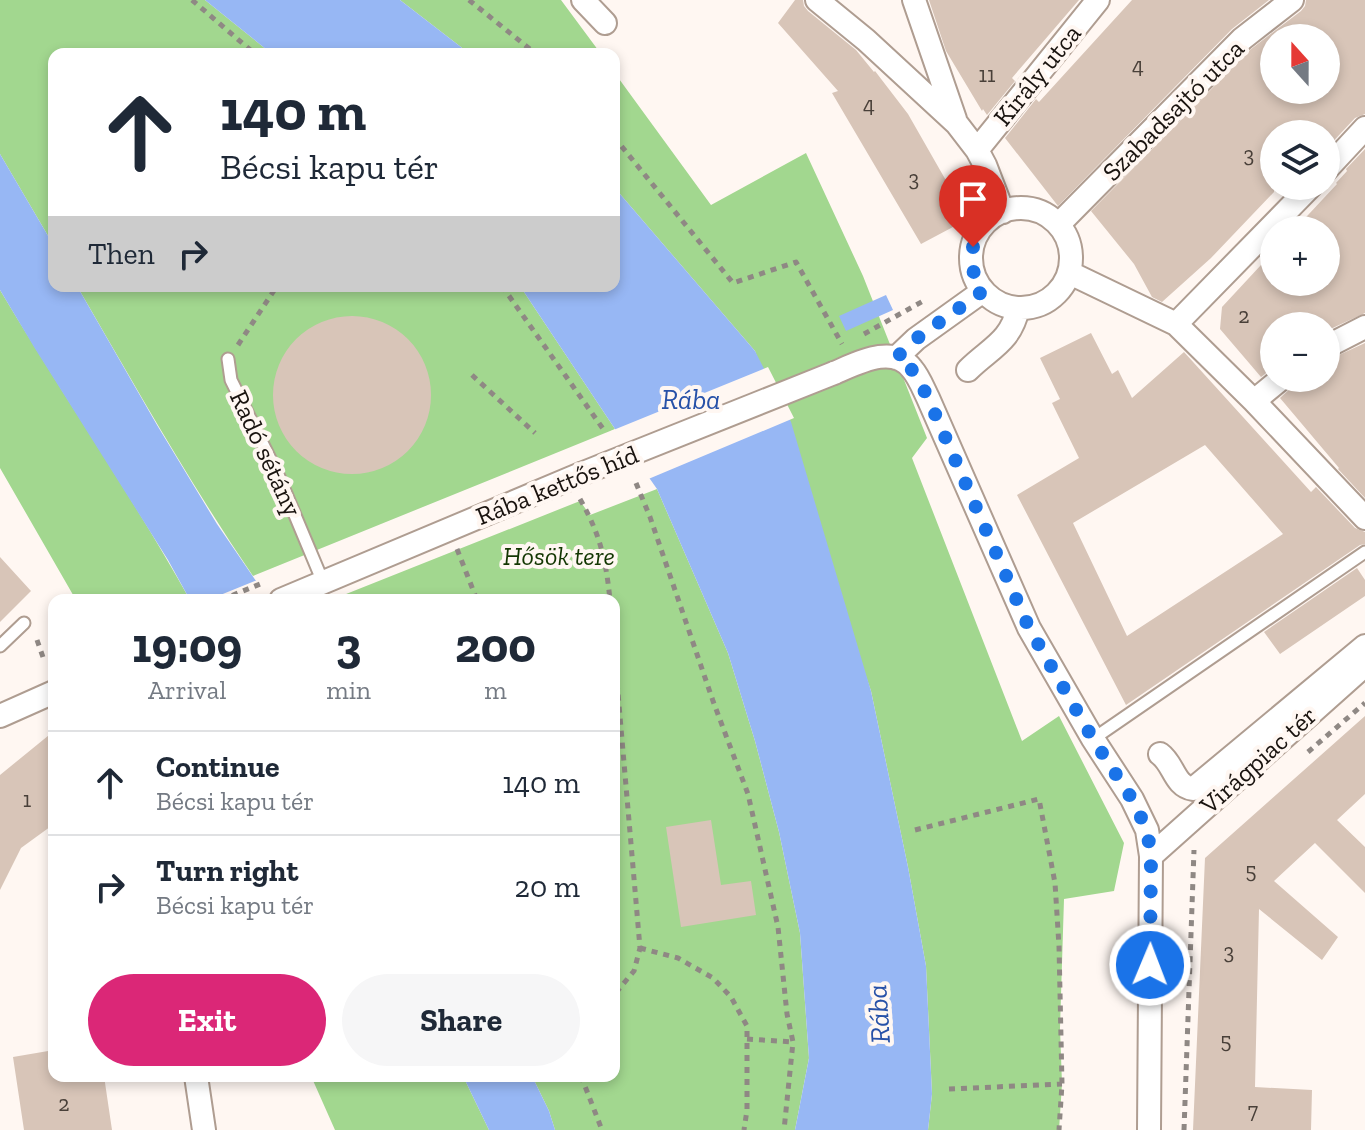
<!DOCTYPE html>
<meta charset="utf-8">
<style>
:root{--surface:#fff;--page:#f6f6f7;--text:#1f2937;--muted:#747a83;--line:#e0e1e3;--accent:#db2777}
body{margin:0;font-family:"Zilla Slab",serif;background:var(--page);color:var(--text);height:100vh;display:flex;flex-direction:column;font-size:30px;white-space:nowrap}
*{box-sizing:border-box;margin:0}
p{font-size:26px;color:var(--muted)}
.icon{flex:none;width:44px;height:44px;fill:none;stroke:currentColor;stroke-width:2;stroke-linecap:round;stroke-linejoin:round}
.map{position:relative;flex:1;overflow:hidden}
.sheet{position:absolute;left:48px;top:594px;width:572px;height:488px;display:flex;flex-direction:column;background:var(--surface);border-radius:16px;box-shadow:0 4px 12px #0003}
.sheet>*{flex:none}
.guide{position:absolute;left:48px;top:48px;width:572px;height:244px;border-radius:16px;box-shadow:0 4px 12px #0003;background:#fff;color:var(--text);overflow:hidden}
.needle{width:52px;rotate:339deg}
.tools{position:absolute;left:1260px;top:24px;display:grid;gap:16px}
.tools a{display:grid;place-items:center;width:80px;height:80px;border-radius:50%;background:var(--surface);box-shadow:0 4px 12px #0003;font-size:40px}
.pin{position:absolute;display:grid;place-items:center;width:68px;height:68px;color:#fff;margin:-82px -34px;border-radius:50% 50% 50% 0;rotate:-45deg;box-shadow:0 0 8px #0007}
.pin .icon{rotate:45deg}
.me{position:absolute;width:88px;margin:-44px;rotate:1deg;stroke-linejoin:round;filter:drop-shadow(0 0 6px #0008)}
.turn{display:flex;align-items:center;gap:28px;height:168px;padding:0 40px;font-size:36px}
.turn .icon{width:104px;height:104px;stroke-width:2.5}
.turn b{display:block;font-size:56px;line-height:68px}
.then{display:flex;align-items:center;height:76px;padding:0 40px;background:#0003;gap:16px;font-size:30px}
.eta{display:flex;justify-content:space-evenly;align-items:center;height:136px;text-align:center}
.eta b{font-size:48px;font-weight:800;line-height:56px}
.action{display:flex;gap:16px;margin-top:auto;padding:16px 40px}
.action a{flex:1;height:92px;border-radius:48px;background:var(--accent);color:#fff;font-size:32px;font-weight:800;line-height:92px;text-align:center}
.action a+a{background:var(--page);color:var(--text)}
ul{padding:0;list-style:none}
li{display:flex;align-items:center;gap:24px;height:104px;padding:0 40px;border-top:2px solid var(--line)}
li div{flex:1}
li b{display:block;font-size:30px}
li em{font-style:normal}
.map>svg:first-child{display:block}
.green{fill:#a2d78f}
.water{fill:#97b7f4}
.pier{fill:#fff7f2}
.building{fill:#d8c5b8;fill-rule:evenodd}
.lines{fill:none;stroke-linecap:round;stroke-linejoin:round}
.lane-casing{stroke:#af9d91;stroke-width:15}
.street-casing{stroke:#af9d91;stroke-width:26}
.path{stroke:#8f8884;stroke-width:5;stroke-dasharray:6 6;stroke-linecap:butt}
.lane{stroke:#fff;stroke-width:11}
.street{stroke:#fff;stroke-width:22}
.street-bridge-casing{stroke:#af9d91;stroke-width:26;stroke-linecap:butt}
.street-bridge{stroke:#fff;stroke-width:22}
.route{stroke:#1a73e8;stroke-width:14;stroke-dasharray:0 25.2}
.labels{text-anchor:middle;stroke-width:8;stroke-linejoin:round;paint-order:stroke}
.number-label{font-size:22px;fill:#494039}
.street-label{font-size:26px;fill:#19130f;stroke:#fff7f2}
.park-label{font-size:26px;font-style:italic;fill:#133702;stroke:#fff7f2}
.water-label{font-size:28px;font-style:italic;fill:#2751a8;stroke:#fff7f2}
</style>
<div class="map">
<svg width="1365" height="1130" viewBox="0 0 1365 1130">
<rect width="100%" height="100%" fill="#fff7f2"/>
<path class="green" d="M0,0H205L272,54H54V246L0,154Z
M400,0H561L601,54H470Z
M614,72L711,205L806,153L863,276L927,438L912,458L1022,741L1059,716L1124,843L1114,891L1064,899L1060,1028L1062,1084L1059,1130H928L932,1094L926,966L908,867L871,691L755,351L614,187Z
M77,286H520L615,429L253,576C189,482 134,384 77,286Z
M0,290C62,394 131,494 190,600H76L0,468Z
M657,489L728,653L755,741L779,832L800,933L809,1058L795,1130H555L549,1111L532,1076H614V600H331L580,501L590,515Z
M311,1076H463L489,1130H335Z"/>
<path class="water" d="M205,0H400L470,54H272Z
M0,154L54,246V286H77L157,425L217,524L269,600H190L168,560L34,347L0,290Z
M614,187L755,351L791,422L871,691L908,867L926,966L932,1094L928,1130H795L809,1058L800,933L779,832L755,741L728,653L657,489L615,429L520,286H614Z
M886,295L893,310L846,331L839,316Z
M463,1076H532L549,1111L555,1130H489Z"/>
<path class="pier" d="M768,367L794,418L646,480L611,431Z
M260,579L273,600H208Z"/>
<path class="building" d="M795,0H803L804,6L808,11L856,50L874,72L875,71L908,114L968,219L921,244L832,93L838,91L778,23Z
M929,0H1079L1012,78L1015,81L987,115L983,109L982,111L946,51Z
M1132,0H1269L1232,29L1058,206L1005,138L1036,99L1039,102Z
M1306,0H1365V114L1355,118L1326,149V134H1274V192L1211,258L1162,302L1152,297L1134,264L1091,211L1251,49L1301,11L1305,6ZM1274,38H1326V90H1274Z
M1365,149V313L1326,331V326H1274V367L1261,377L1220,329L1222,307L1274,251V282H1326V230H1294L1337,184L1336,183L1347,171L1346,169Z
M273 395a79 79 0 1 1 158 0a79 79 0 1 1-158 0Z
M1091,333L1112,374L1118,370L1132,398L1184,352L1311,492L1316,487L1355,528L1365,532V544L1360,545L1126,705L1017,495L1079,458L1052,403L1060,399L1040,358ZM1205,445L1283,534L1127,636L1073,523Z
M1365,343V498L1338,469L1339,468L1280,398L1291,388L1296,378H1326V361Z
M0,557L31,591L0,622Z
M1357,568L1365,580V596L1280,654L1264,632Z
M1365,716V794L1337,820L1365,847V893L1315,843L1274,881L1338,937L1322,960L1259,909L1255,1087L1312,1090L1311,1130H1193L1205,858Z
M54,731V824L21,848L0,890V775Z
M711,820L721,885L751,881L756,915L681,927L666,827Z
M54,1050V1076H104L112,1130H24L13,1057Z"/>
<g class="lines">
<g class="lane-casing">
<path id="lane" d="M228,359L231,380L279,477L323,582
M0,646L24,623
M1093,739L1365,552"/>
</g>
<g class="street-casing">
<path id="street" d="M583,0L605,23
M817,0L866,40L957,124L977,150L985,165L1003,212
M914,0L955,119
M977,150L1098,0
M1326,170L1365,128
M971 258a50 50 0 1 1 100 0a50 50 0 1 1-100 0Z
M1059,224L1242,39L1292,0
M1070,273L1176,324L1254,401L1365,518
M1176,324L1311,186
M1326,347L1365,327
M896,358L916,339L983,291
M968,370C990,348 1011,342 1018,308
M834,373C856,364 893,343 912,369C919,377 923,388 928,398L1029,628L1093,739L1132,799L1147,830L1151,856L1149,1130
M1254,401L1282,378
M281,600L581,474
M0,716L54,692
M1160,754C1174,764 1174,786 1193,789L1365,646
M1151,856L1365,665
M196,1076L204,1130"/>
</g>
<path class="path" d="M192,0L255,54
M469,0L536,54
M614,137L733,283L796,262L842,344
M502,286L606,433
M864,334L925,300
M238,345L277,286
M472,375L535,433
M636,483L650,517L713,701L748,794L778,927L787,1014L793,1042L784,1130
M580,499C600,534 606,560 610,600
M457,549L477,600
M221,600L265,582
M37,640L44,660
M614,647L640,948L634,971L614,995
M1308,752L1365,703
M915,830L1039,799L1055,883L1059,946L1062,1084L1059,1130
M640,948L678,958L713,978L731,997L747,1026V1110L744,1130
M747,1039L793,1042
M581,1076L602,1130
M949,1089L1062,1084
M1184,1130L1194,850"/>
<use href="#lane" class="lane"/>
<use href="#street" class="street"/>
<g class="street-bridge-casing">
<path id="street-bridge" d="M581,474L834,373"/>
</g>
<use href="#street-bridge" class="street-bridge"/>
</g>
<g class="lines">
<path class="route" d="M973,247C969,263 974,278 983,291L916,339L896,358C914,366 919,381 928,398L1029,628L1093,739L1132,799L1147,830L1151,856L1150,965"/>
</g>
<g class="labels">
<g class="number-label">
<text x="1138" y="73">4</text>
<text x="987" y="82">11</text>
<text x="869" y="112">4</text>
<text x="1249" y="162">3</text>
<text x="914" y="186">3</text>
<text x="1244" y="323">2</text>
<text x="27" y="807">1</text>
<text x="1251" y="878">5</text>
<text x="1229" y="959">3</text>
<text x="1226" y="1048">5</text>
<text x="64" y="1111">2</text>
<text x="1253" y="1118">7</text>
</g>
<g class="street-label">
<text transform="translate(1037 75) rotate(-51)" y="9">Király utca</text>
<text transform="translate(1173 110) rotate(-45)" y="9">Szabadsajtó utca</text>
<text transform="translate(266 453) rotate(65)" y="9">Radó sétány</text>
<text transform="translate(557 485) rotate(-22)" y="9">Rába kettős híd</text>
<text transform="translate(1258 760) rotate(-42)" y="9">Virágpiac tér</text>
</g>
<g class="park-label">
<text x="559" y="565">Hősök tere</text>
</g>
<g class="water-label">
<text x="691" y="409">Rába</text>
<text transform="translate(878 1014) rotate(-94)" y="10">Rába</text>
</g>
</g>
</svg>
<div class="tools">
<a><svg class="needle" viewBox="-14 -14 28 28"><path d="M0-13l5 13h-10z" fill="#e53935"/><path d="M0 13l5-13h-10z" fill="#747a83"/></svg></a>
<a><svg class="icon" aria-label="layers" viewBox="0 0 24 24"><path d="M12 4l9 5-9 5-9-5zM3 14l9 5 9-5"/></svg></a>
<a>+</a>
<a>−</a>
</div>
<div class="pin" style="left:973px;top:247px;background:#d93025"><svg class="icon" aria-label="arrive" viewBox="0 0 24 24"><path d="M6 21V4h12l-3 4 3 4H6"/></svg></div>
<svg class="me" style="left:1150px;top:965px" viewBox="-20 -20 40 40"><circle r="17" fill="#1a73e8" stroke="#fff" stroke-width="3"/><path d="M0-11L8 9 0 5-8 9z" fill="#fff"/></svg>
<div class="guide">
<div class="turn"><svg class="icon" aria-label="ahead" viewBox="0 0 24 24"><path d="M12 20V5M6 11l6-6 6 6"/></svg><div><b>140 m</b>Bécsi kapu tér</div></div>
<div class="then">Then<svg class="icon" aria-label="right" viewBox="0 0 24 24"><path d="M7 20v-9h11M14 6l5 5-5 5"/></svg></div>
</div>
<section class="sheet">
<div class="eta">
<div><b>19:09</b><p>Arrival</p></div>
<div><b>3</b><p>min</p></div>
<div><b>200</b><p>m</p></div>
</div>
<ul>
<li><svg class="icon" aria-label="ahead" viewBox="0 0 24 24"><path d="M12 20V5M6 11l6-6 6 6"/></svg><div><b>Continue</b><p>Bécsi kapu tér</p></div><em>140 m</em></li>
<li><svg class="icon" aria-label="right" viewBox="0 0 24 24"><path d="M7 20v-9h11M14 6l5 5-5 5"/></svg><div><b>Turn right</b><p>Bécsi kapu tér</p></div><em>20 m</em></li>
</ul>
<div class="action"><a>Exit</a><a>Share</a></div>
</section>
</div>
